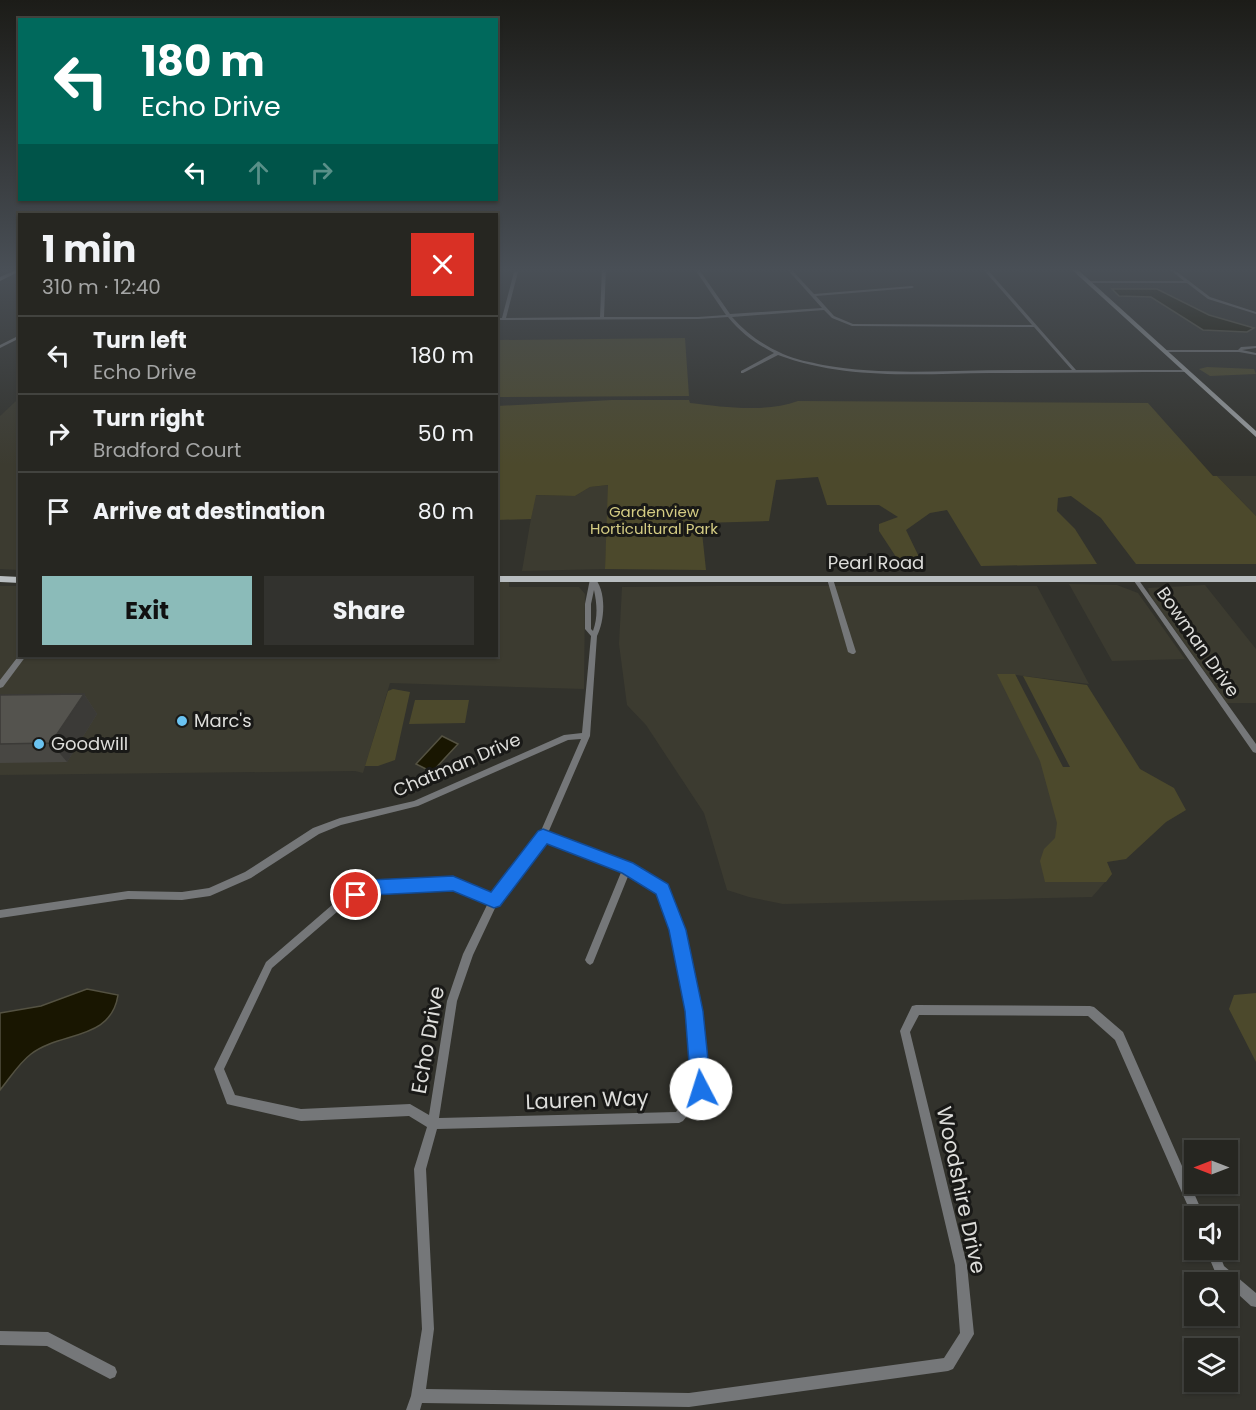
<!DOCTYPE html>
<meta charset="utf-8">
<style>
:root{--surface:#262621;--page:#32322e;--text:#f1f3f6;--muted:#a4a5a5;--line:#42433f;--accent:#8bbbb9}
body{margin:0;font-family:Poppins,sans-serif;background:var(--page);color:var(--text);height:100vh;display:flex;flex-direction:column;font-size:22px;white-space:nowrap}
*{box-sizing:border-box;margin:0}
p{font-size:20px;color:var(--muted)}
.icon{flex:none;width:33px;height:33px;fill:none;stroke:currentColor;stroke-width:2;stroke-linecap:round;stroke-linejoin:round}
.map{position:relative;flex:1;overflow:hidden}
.panel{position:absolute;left:18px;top:213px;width:480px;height:444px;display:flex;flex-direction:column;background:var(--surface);border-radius:0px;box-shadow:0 2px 4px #0004,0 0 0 2px var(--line)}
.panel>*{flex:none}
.top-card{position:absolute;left:18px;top:18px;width:480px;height:183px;border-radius:0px;box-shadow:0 2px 4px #0004,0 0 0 2px var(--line);background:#00695c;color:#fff;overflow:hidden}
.needle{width:39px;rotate:270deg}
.controls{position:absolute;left:1184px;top:1140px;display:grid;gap:12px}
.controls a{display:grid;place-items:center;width:54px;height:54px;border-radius:0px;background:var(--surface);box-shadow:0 2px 4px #0004,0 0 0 2px var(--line);font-size:30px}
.pin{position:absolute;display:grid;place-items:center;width:51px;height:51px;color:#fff;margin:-26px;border:3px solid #fff;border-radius:50%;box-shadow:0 2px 6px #0007}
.me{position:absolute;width:66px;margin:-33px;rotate:355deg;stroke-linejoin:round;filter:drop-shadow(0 0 4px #0008)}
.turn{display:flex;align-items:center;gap:21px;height:126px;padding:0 24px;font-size:27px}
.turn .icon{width:78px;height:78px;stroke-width:2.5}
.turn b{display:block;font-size:42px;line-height:51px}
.lanes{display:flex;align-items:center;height:57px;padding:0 24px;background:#0003;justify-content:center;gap:30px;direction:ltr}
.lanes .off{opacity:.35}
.round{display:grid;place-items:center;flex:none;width:63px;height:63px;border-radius:0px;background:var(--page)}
.head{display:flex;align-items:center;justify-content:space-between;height:102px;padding:0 24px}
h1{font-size:36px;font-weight:700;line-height:45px}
.cta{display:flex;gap:12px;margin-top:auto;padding:12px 24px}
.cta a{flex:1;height:69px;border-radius:0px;background:var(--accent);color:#111;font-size:24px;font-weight:700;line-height:69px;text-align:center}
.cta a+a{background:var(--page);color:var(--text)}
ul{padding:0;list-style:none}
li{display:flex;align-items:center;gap:18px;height:78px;padding:0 24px;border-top:2px solid var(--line)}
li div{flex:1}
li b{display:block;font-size:22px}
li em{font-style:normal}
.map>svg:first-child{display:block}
.built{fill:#3c3b30}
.green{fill:#4c492c}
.water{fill:#191601;stroke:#545242;stroke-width:1.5}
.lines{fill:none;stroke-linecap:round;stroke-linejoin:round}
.street{fill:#757779;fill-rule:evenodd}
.secondary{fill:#9b9fa1;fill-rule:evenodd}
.primary{fill:#b8bdc0;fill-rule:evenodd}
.wall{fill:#484743}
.shaded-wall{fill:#3b3a37}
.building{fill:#54534e;stroke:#3b3a37;stroke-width:1.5}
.route{fill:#1a73e8;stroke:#114b97;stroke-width:1.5}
.poi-dot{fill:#6ac3f1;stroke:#191917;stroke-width:2}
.labels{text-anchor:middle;stroke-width:6;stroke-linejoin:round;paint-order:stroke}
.far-park-label{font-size:15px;fill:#d4cc83;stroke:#191917}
.street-label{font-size:18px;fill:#ddddda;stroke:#191917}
.poi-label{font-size:18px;fill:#ddddda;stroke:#191917;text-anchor:start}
.near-street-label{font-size:21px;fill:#ddddda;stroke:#191917}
</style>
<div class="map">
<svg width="1256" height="1410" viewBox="0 0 1256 1410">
<rect width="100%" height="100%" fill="#32322c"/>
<path class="built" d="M16,401H19V570L0,569V416Z
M1217,476H1256V516Z
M609,485L605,569L522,571L535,495L575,496L590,487Z
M497,582H509V587H579L585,594L584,689L390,683L363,773L355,771L0,775V586H19L20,656H496Z
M1069,584L1117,585L1138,593L1185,659L1112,661Z
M1205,585L1256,649V703H1227L1150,595L1148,588Z
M716,586H1037L1089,684L1015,675L1112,874L1092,897L783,904L749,897L727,890L704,813L646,725L627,705L619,644L622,587Z"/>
<path class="green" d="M685,338L689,396L497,397V340Z
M1207,367L1254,369L1256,374L1210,376L1199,369Z
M612,400H689L690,403C724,407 764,413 798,401L1148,403L1213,476H1217L1256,516V564H1136L1101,518L1071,496L1058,498L1057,511L1075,529L1097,564L981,566L947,510L930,513L906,530L920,559L900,563L879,531V524L898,517L879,505H827L818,477L776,480L769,521L701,523L706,570L605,569L608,485L590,487L575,496L536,495L531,519L497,520V406Z
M997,674H1015L1063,767H1070L1023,676L1087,685L1140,769L1174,788L1186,810L1166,822L1126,859L1107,862L1112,874L1106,882H1045L1040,861L1044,849L1055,838L1057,823L1040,761Z
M393,689L410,692L395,760L378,766H365L388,691Z
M415,700H469L465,723L409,724Z
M1256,993V1062L1229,1009L1234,995Z"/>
<path class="water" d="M1112,289H1157L1209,315L1254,328L1247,332L1203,330L1151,297L1119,296Z
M442,736L458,744L432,772L416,764Z
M87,989L118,995C111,1041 61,1031 31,1054C19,1063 10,1078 0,1090V1013L41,1006Z"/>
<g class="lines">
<path class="street" d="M602,268H606L604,317H698L726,315L694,268H698L730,314L822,308L786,268H790L814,294L912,286L914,287L912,288L816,296L834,316L853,324L1032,325L982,268H986L1076,370H1186L1188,371L1186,372C1121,372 1055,373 990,373C919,374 845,380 778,355L743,373H741V371L774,353C755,343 742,334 728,317L698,319L496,320V318H502L514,272L516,271L518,272L506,318L600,317ZM824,310L832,318L852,326L1034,327L1072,370C1033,370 995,370 956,371C912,372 867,373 823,365C810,362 796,360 783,354C763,345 747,334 732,317Z
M1168,268H1172L1210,297L1256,312V314L1208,299L1187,283H1088L1086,282L1088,281H1184Z
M1251,268H1255L1256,271Z
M20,335V338L0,348V345Z
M1256,346V348L1242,350L1256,353V355L1239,352H1164L1162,351L1164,350H1238L1241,347Z
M593,577C607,588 605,621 597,636L590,736L548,833L630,865L665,886L683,930L699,1011L706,1089L705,1093L683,1121L679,1123L437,1129L426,1169L434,1329L426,1389L689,1393L944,1358L960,1333L955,1265L900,1031L912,1006L916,1005L1090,1006L1094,1007L1123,1032L1204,1216H1194V1220L1115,1040L1088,1016L919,1015L910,1032L967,1265L974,1334L953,1369L948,1371L689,1407L422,1403L420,1410H406L411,1396L422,1329L414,1169L427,1127L409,1116L301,1121L231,1105L227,1104L214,1069L266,962L339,899L370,884L453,880L492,896L540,833L581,739L568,740L418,806L341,825L319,834L251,878L210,896L182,900L128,899L0,918V910L128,891L182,892L209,888L245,872L313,828L340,818L414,801L564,735L582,733L591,636L585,629V604L590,579ZM594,590C597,604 598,617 593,631L591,629V604ZM545,839L622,870L585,960L587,963L590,965L593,963L629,874L658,892L673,930L689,1011L695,1087L676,1112L439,1118L457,1001L473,955L497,904ZM453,888L488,903L463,954L447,1001L429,1115L410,1104L301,1109L235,1095L224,1069L272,968L345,905L371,892Z
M830,577L833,579L856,652L854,654H852L848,652L827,579Z
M1136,578L1138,579L1256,744V753L1253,752L1134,581L1133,580Z
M20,654V656H26L3,687L0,688V680Z
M1206,1250H1218L1224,1266L1256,1293V1307L1251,1306L1227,1284V1282H1225L1216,1274Z
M0,1331L48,1332L115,1367L117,1372L115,1377L110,1379L47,1346L0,1345Z"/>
<path class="secondary" d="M20,268V271L0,281V277Z
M1070,268H1076L1256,431V437Z"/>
<path class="primary" d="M0,576L20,577V583L0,582Z
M496,576H1256V582H496Z"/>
</g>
<path class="wall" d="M84,694L97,714L67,762L0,763V695Z"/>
<path class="shaded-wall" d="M84,694L97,714L67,762L51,743Z"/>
<path class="building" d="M84,694L51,743L0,744V695Z"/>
<linearGradient id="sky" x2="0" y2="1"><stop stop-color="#1c1c18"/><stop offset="0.58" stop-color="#494f56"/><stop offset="1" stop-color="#494f56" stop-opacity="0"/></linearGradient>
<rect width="1256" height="465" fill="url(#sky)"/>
<path class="route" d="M543,829L633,863L668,884L686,930L703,1011L711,1089L708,1096L701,1098L694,1096L691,1089L685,1011L669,930L656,894L622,873L547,844L500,906L494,908L453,891L372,895L356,902L350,900L348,895L350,890L370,880L453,876L491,892L538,831Z"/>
<g class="poi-dot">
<circle cx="182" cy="721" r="6"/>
<circle cx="39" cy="744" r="6"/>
</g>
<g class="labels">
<g class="far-park-label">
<text x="654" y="517">Gardenview<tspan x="654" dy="17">Horticultural Park</tspan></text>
</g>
<g class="street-label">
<text x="876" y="569">Pearl Road</text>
<text transform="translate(1198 642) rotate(55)" y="6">Bowman Drive</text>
<text transform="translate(457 765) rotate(-23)" y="6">Chatman Drive</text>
</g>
<g class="poi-label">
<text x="194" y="727">Marc's</text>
<text x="51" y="750">Goodwill</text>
</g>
<g class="near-street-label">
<text transform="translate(428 1040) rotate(-80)" y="7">Echo Drive</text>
<text transform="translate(587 1100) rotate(-2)" y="7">Lauren Way</text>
<text transform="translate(961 1190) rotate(78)" y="7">Woodshire Drive</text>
</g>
</g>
</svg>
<div class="controls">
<a><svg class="needle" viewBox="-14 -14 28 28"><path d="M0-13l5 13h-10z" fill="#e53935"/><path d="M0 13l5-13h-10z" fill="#a4a5a5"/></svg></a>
<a><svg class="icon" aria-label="sound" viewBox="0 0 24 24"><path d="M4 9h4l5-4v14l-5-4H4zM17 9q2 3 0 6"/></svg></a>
<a><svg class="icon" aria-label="search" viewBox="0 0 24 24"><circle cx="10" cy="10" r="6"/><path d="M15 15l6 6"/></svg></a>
<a><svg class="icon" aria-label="layers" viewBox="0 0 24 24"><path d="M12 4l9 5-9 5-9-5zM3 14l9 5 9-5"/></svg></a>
</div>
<div class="pin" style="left:356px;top:895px;background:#d93025"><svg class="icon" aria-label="arrive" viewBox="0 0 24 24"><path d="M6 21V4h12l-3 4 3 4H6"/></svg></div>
<svg class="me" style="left:701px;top:1089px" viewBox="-20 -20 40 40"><circle r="19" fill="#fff"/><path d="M0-13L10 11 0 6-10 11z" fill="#1a73e8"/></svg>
<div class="top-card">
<div class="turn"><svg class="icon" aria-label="left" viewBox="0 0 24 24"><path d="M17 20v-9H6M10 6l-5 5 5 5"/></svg><div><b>180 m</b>Echo Drive</div></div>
<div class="lanes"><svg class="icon" aria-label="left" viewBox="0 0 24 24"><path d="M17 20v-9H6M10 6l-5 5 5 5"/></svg><svg class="icon off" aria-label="ahead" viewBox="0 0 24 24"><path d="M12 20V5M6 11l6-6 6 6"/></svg><svg class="icon off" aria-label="right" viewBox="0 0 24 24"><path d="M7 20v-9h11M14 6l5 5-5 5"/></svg></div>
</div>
<section class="panel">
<div class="head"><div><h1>1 min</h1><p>310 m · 12:40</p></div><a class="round" style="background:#d93025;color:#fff"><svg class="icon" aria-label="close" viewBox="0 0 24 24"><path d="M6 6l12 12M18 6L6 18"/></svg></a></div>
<ul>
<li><svg class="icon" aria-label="left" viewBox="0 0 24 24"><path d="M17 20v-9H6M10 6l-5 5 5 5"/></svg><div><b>Turn left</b><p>Echo Drive</p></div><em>180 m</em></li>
<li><svg class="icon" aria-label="right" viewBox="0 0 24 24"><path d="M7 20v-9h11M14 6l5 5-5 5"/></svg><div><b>Turn right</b><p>Bradford Court</p></div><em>50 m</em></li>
<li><svg class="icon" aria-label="arrive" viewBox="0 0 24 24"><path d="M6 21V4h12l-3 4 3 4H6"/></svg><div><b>Arrive at destination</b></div><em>80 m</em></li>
</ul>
<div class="cta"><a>Exit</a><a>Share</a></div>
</section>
</div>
